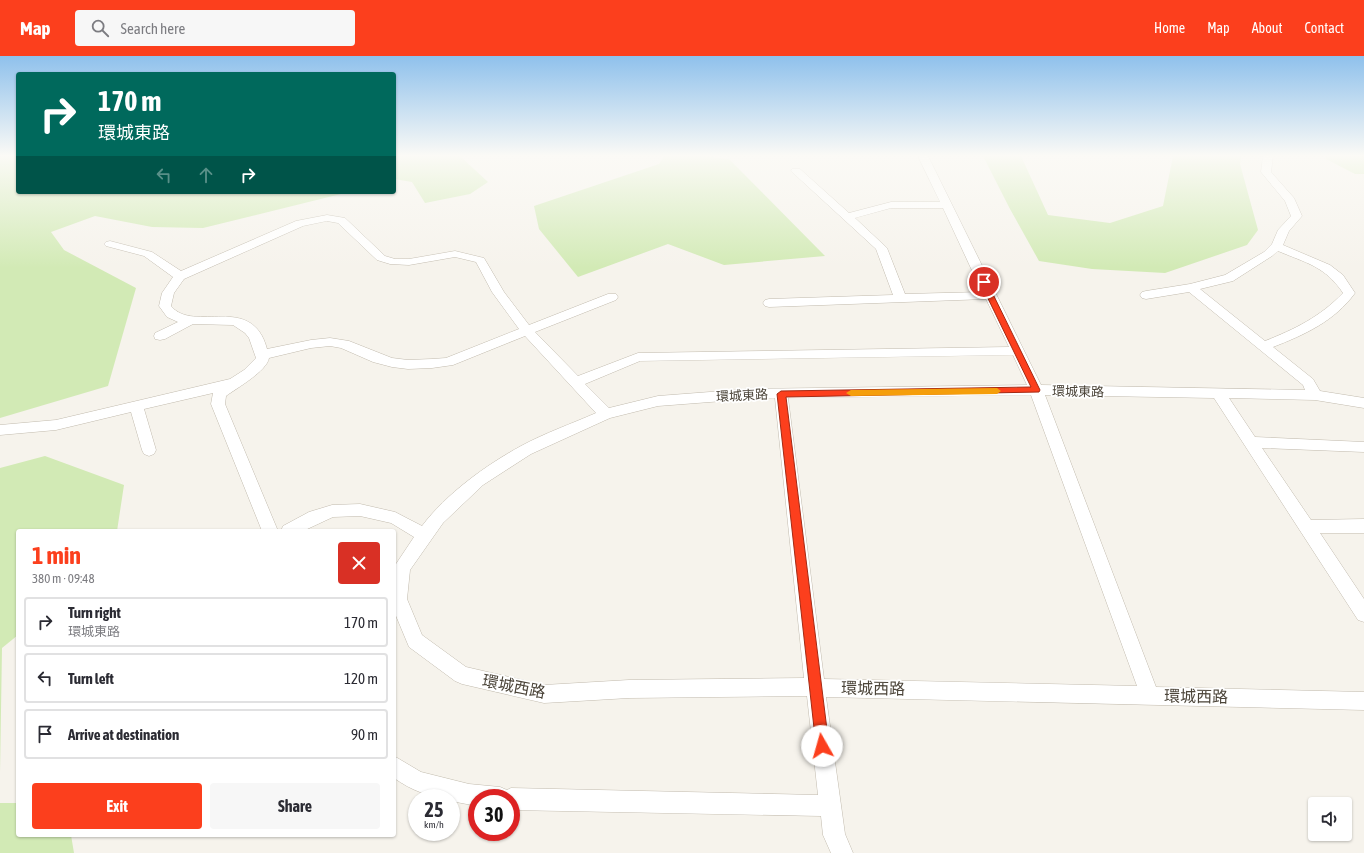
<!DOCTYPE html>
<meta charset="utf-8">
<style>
:root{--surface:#fff;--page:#f7f7f7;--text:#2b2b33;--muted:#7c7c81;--line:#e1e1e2;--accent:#fc3f1d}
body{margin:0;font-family:"Asap Condensed","Noto Sans TC",sans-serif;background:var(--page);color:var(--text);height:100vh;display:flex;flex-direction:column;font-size:15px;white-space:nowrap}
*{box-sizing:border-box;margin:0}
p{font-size:13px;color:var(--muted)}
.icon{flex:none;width:22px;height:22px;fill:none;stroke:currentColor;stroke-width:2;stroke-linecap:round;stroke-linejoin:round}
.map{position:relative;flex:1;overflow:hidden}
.sheet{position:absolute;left:16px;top:473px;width:380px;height:308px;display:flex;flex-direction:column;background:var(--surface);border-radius:4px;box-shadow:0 1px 3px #0004}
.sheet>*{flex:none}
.guide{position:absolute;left:16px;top:16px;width:380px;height:122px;border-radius:4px;box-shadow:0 1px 3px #0004;background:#00695c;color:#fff;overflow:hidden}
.controls{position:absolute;left:1308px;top:741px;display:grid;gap:8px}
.controls a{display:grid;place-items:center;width:44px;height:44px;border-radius:4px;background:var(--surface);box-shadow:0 1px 3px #0004;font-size:20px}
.speed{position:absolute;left:408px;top:733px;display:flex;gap:8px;font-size:20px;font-weight:700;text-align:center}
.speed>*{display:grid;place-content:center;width:52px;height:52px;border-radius:50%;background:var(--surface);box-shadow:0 1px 3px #0004;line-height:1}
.speed small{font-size:10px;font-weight:400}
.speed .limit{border:6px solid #d22;background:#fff;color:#111}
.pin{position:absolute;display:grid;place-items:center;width:34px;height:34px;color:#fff;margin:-17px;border:2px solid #fff;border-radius:50%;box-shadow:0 1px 4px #0007}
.me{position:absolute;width:44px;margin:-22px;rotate:353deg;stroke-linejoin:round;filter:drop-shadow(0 0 3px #0008)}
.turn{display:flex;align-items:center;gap:14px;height:84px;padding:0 16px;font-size:18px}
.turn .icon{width:52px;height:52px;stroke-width:2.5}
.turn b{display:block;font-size:28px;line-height:34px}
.lanes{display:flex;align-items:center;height:38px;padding:0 16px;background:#0003;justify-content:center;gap:20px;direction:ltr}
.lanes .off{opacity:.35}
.round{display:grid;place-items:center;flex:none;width:42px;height:42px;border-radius:4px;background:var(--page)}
.summary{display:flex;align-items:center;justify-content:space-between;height:68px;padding:0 16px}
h1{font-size:24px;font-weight:700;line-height:30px;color:var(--accent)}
.primary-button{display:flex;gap:8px;margin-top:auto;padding:8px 16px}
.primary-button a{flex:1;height:46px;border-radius:4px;background:var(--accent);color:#fff;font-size:16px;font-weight:700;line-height:46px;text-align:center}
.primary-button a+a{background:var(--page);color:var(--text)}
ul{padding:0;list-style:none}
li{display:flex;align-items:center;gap:12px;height:50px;margin:0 8px 6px;padding:0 8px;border:2px solid var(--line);border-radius:4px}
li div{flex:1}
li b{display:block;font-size:15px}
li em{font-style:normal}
header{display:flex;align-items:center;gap:24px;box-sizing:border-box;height:56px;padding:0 20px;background:var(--accent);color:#fff}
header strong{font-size:19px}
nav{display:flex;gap:22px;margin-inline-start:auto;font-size:14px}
.search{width:280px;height:36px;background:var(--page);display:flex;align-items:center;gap:10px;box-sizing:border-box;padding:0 14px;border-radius:4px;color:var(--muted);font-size:15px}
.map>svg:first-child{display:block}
.green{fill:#d2eab5}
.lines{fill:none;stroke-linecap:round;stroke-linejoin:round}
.street-casing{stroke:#c2bbae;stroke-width:1}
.street{fill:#fff;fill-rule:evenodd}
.route{fill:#fc3f1d;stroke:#a42913}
.slow{fill:#f59e0b}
.labels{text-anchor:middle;stroke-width:3.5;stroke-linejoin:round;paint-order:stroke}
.street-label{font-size:13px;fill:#4b4439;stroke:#fff}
.near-street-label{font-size:16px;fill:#4b4439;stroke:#fff}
</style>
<header>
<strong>Map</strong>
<div class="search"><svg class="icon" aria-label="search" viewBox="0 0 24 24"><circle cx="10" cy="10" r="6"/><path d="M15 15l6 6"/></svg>Search here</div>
<nav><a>Home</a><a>Map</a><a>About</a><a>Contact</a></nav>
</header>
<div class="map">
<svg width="1364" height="797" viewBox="0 0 1364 797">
<rect width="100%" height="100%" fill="#f6f3ec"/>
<path class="green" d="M0,100H18V136H349L203,172L152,171L95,160L51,176L64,194L136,232L108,330L0,362Z
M394,100H460L488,126L470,138L425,147L412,126L394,123Z
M664,100H701L729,103L825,200L724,209L668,188L578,221L539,173L534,150L659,108Z
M983,100H1021L1048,159L1110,167L1163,150L1173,100H1241L1240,108L1258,174L1247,189L1165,217L1092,213L1039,205L1010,153Z
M1326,100H1364V118H1355L1326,103Z
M45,400L124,429L117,475H18V579L2,592L0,717V412Z
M0,747H18V779H71L74,797H0Z"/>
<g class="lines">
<g class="street-casing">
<path id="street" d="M918,100H928L1041,329L1305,334L1303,329L1189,236L1146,243L1142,242L1140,239L1142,236L1146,235L1190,228L1225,219L1264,196L1272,188L1278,174L1291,160L1285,145L1261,116L1263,100H1273L1271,116L1294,142L1302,160L1289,175L1283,189L1330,209L1343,219L1355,237C1335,265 1304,279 1273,291L1313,323L1320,335L1364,342V352L1315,344L1229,342L1255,381L1364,386V396L1262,392L1311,464L1364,463V477H1320L1364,543V566L1358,564L1214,342L1045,339L1156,631L1364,636V654L826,641L845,778L853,797H831L823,779L821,760L511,754V742H477V750L451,745V742C430,742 411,734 394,722V700L421,716L469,728L500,731L507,734L511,732L818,739L807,640L629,642L544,647L462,628L455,625L409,591L394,555V511L414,481L391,467L360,460L333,461L303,475H281L283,470L309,456L332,449L360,448L395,456L422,470C446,438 486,409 521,390C545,377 571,368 596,357L525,280L453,309L432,312L408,313L392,311L373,306L341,292L330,290L311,292L269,302C267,315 237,332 226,340L225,348L278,475H262L211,348L213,337L144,353L156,394L154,398L149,400L144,398L142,394L131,356L56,374L0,379V369L56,364L230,323L244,314L256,302L249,282L245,277L233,269L193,268L165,283L160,284L155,283L154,280L155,277L178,266L167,261L159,250L162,237L173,221L144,200L106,190L104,188L106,186L110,185L152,196L181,215L296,165L327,159L345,162L385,200L395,203H409L455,195L484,202L504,236L529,269L608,238H616L618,241L616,244L535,276L578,320L638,297L1009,291L986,243L769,251L765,250L763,247L765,244L769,243L893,239L876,193L791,115L792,113H800L849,157L891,146H940ZM891,152H943L982,236L905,238L887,192L855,162ZM327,165L338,167L377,204L390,208L409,209L455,201L476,206L492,236L519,273L446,302L432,303L408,304L392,302L349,285L330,282L311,284L267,293C252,236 194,278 171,250L174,237L184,223L303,170ZM1278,195C1306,207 1325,210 1343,237C1320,261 1295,273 1265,285L1200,233L1233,225L1272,200ZM1013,299L1027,329L749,333L658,340L609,352L585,328L640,305ZM1031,339L1137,630L824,623L788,342ZM775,342L804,622L629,624L544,629L466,611L422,579L407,543L410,514L443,467L483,429L531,398L610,362L658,350L749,343Z"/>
</g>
<use href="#street" class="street"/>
</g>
<linearGradient id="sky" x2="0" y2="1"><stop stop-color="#8fc1ec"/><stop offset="0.47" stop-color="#fbfaf6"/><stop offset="1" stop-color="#fbfaf6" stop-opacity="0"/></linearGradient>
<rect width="1364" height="212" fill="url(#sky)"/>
<path class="route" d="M984,224L987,226L1040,334L1039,336L786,341L829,690L827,695L822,696L818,695L816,690L777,338L781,335L1031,331L980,226Z"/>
<path class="slow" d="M997,332L1001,335L997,338L851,340L846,337L851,334Z"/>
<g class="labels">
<g class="street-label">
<text transform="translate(1078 335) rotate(1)" y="5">環城東路</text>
<text transform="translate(742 339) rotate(-3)" y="5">環城東路</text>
</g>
<g class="near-street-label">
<text transform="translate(514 630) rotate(11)" y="6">環城西路</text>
<text transform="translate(873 632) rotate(1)" y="6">環城西路</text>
<text transform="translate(1196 640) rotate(1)" y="6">環城西路</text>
</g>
</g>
</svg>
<div class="controls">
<a><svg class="icon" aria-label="sound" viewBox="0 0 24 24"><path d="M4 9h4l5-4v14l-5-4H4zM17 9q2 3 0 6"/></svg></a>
</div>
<div class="speed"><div>25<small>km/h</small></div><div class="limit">30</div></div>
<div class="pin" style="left:984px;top:226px;background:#d93025"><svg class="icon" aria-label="arrive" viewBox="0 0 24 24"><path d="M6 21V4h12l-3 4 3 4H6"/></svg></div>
<svg class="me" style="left:822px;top:690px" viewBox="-20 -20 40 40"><circle r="19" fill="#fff"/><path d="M0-13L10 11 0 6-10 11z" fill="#fc3f1d"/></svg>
<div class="guide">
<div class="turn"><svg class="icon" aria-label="right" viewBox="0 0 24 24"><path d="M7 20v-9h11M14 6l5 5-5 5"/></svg><div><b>170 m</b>環城東路</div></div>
<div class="lanes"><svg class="icon off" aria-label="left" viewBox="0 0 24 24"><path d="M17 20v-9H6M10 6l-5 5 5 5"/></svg><svg class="icon off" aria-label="ahead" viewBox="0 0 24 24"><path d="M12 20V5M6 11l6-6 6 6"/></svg><svg class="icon" aria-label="right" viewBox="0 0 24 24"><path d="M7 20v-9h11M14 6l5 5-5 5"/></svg></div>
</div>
<section class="sheet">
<div class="summary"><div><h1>1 min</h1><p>380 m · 09:48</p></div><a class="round" style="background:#d93025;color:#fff"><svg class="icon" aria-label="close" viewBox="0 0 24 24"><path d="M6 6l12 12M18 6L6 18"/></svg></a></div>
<ul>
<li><svg class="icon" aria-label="right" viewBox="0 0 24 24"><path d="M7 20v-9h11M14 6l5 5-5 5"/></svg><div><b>Turn right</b><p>環城東路</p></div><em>170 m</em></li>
<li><svg class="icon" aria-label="left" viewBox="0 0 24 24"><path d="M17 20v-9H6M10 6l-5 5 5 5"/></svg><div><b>Turn left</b></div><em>120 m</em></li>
<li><svg class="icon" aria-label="arrive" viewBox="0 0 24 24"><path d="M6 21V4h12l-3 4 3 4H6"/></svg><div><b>Arrive at destination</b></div><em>90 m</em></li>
</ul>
<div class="primary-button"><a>Exit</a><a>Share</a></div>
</section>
</div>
